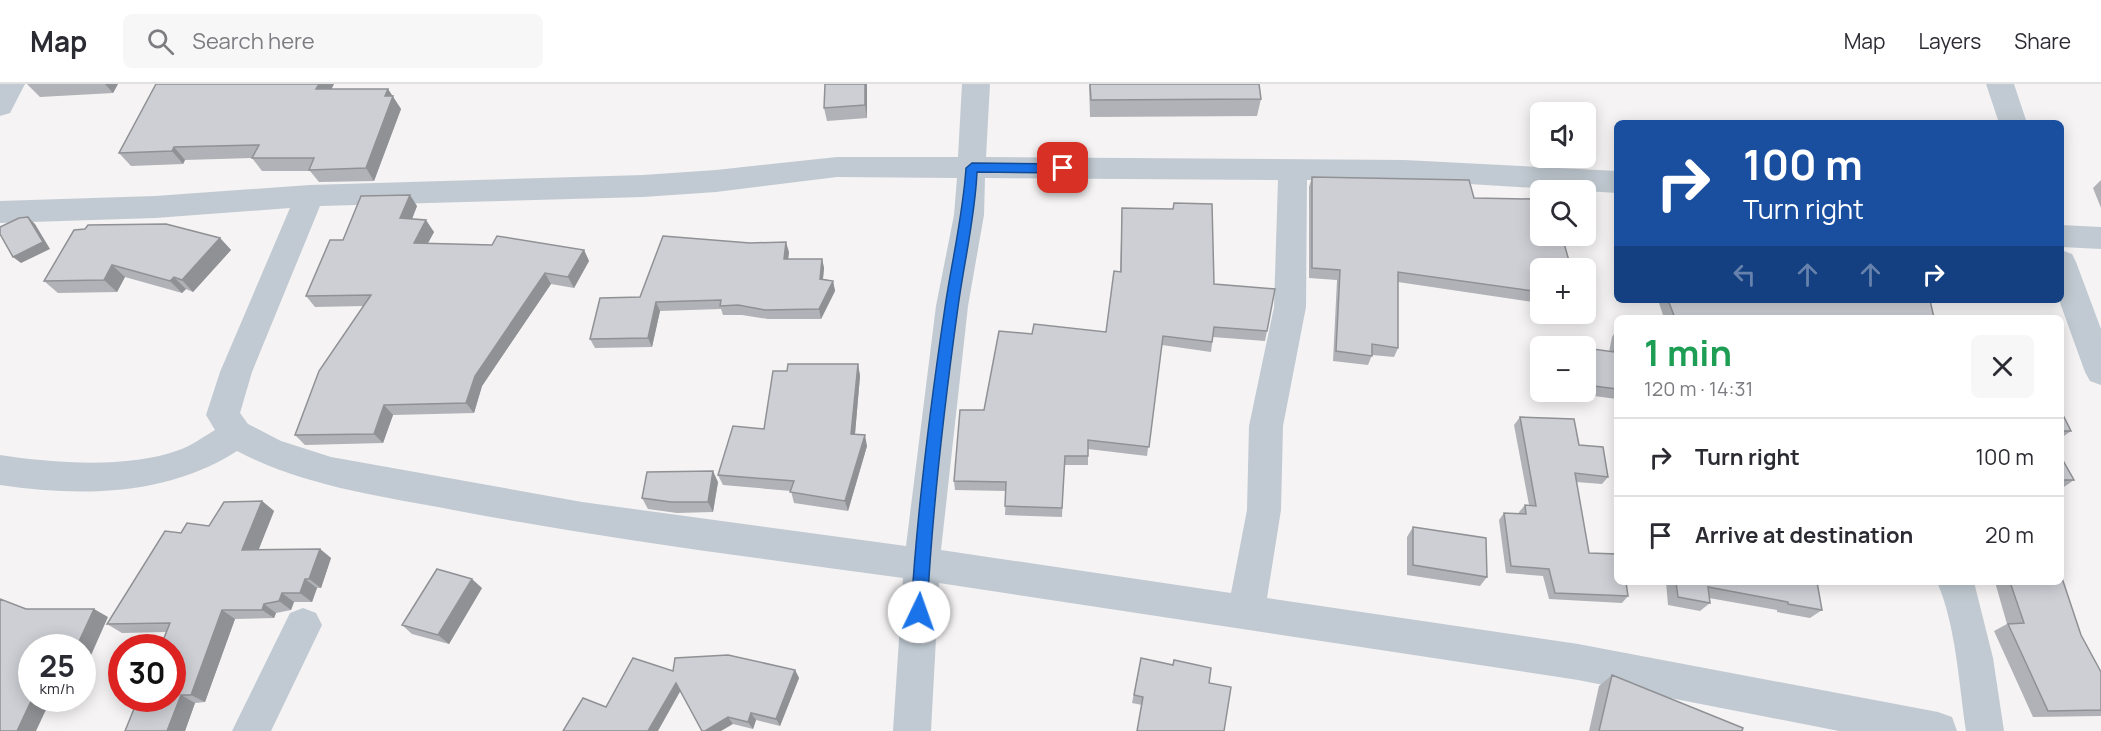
<!DOCTYPE html>
<meta charset="utf-8">
<style>
:root{--surface:#fff;--page:#f7f7f7;--text:#2b2b33;--muted:#7c7c81;--line:#e1e1e2}
body{margin:0;font-family:Manrope,sans-serif;background:var(--page);color:var(--text);height:100vh;display:flex;flex-direction:column;font-size:22px;white-space:nowrap}
*{box-sizing:border-box;margin:0}
p{font-size:20px;color:var(--muted)}
.icon{flex:none;width:33px;height:33px;fill:none;stroke:currentColor;stroke-width:2;stroke-linecap:round;stroke-linejoin:round}
.map{position:relative;flex:1;overflow:hidden}
.drawer{position:absolute;left:1614px;top:231px;width:450px;height:270px;display:flex;flex-direction:column;background:var(--surface);border-radius:9px;box-shadow:0 3px 15px #0003}
.drawer>*{flex:none}
.hud{position:absolute;left:1614px;top:36px;width:450px;height:183px;border-radius:9px;box-shadow:0 3px 15px #0003;background:#1a4fa0;color:#fff;overflow:hidden}
.buttons{position:absolute;left:1530px;top:18px;display:grid;gap:12px}
.buttons a{display:grid;place-items:center;width:66px;height:66px;border-radius:9px;background:var(--surface);box-shadow:0 3px 15px #0003;font-size:30px}
.speed{position:absolute;left:18px;top:550px;display:flex;gap:12px;font-size:30px;font-weight:700;text-align:center}
.speed>*{display:grid;place-content:center;width:78px;height:78px;border-radius:50%;background:var(--surface);box-shadow:0 3px 15px #0003;line-height:1}
.speed small{font-size:15px;font-weight:400}
.speed .limit{border:9px solid #d22;background:#fff;color:#111}
.pin{position:absolute;display:grid;place-items:center;width:51px;height:51px;color:#fff;margin:-26px;border-radius:12px;box-shadow:0 3px 9px #0006}
.me{position:absolute;width:66px;margin:-33px;rotate:3deg;stroke-linejoin:round;filter:drop-shadow(0 0 4px #0008)}
.turn{display:flex;align-items:center;gap:21px;height:126px;padding:0 30px;font-size:27px}
.turn .icon{width:78px;height:78px;stroke-width:2.5}
.turn b{display:block;font-size:42px;line-height:51px}
.lanes{display:flex;align-items:center;height:57px;padding:0 30px;background:#0003;justify-content:center;gap:30px;direction:ltr}
.lanes .off{opacity:.35}
.round{display:grid;place-items:center;flex:none;width:63px;height:63px;border-radius:9px;background:var(--page)}
.head{display:flex;align-items:center;justify-content:space-between;height:102px;padding:0 30px}
h1{font-size:36px;font-weight:700;line-height:45px;color:#1e9e55}
ul{padding:0;list-style:none}
li{display:flex;align-items:center;gap:18px;height:78px;padding:0 30px;border-top:2px solid var(--line)}
li div{flex:1}
li b{display:block;font-size:22px}
li em{font-style:normal}
header{display:flex;align-items:center;gap:36px;box-sizing:border-box;height:84px;padding:0 30px;background:var(--surface);border-bottom:2px solid var(--line)}
header strong{font-size:28px}
nav{display:flex;gap:33px;margin-inline-start:auto;font-size:21px}
.search{width:420px;height:54px;background:var(--page);display:flex;align-items:center;gap:15px;box-sizing:border-box;padding:0 21px;border-radius:9px;color:var(--muted);font-size:22px}
.map>svg:first-child{display:block}
.lines{fill:none;stroke-linecap:round;stroke-linejoin:round}
.minor{fill:#c1cad2;fill-rule:evenodd}
.wall{fill:#b0b2b7}
.shaded-wall{fill:#909195}
.building{fill:#cdcfd5;stroke:#909195;stroke-width:1.5}
.route{fill:#1a73e8;stroke:#114b97;stroke-width:1.5}
</style>
<header>
<strong>Map</strong>
<div class="search"><svg class="icon" aria-label="search" viewBox="0 0 24 24"><circle cx="10" cy="10" r="6"/><path d="M15 15l6 6"/></svg>Search here</div>
<nav><a>Map</a><a>Layers</a><a>Share</a></nav>
</header>
<div class="map">
<svg width="2101" height="647" viewBox="0 0 2101 647">
<rect width="100%" height="100%" fill="#f5f3f3"/>
<g class="lines">
<path class="minor" d="M0,0H25L10,29L0,32Z
M962,0H990L986,73L1404,76L1617,87V109L1404,96H1307L1306,223L1283,342L1281,426L1267,514L1578,560L1938,628L1952,633L1957,647H1839L1578,596L939,499L931,647H893L903,494C756,474 609,455 464,428C387,413 307,404 237,367C167,412 81,413 0,401V371C52,379 128,385 179,366C191,362 203,353 215,346L206,331L220,288L290,124L155,134L0,139V117L155,112L310,101L643,91L716,86L837,73H958ZM837,93L957,94L954,131L936,222L906,462L582,418L331,373L281,357L248,340L240,329L252,288L320,122L643,113L716,108ZM985,94L1278,96L1274,223L1249,342L1247,426L1231,509L941,466L968,222L984,131Z
M1986,0H2014L2027,39H1999Z
M2061,141L2101,143V165L2061,163Z
M2061,166L2072,170L2076,178L2101,245V301L2090,297L2085,288L2059,216Z
M1937,498H1974L1993,574L2004,647H1966C1959,601 1956,541 1937,498Z
M303,524L316,529L322,541L271,647H232L290,529Z"/>
</g>
<path class="wall" d="M27,0H118L113,9L40,13Z
M156,0H334L331,5H388L401,25L374,97L319,98L310,87H262L252,74L185,76L183,80L131,82L119,69Z
M867,0V34L827,37L824,24Z
M1089,0H1259L1261,15L1257,32L1090,33Z
M1312,93L1474,114L1540,184V219L1398,198V264L1394,273L1372,271L1368,281L1333,277L1337,196L1309,194V103Z
M2101,96V124L2093,104Z
M1174,119L1214,200L1267,247L1265,257L1213,253L1211,268L1162,261L1147,372L1088,365V381H1064L1062,433L1005,431L1006,407L955,406L954,397L984,326L1032,250L1106,248L1120,188L1122,124L1173,125Z
M417,122L412,135L434,148L428,159L584,166L589,177L574,204L551,200L482,302L474,329L393,331L383,359L305,361L295,351L364,222L315,223L306,212L343,156Z
M220,154L231,166L193,208L186,205L182,209L125,193L117,208L58,209L44,197Z
M789,168L788,175H822L824,184L823,195L833,197L835,207L821,235H768L742,231H723L721,225L660,227L652,263L595,264L590,255L640,213Z
M1658,216H1930L1934,234H1664Z
M1617,245V315L1563,308H1586V264L1609,268L1612,253Z
M858,280L860,292L855,350L867,362L848,427L794,419L791,407L723,401L718,391L764,345L787,287Z
M2061,327L2071,347L2061,354Z
M1520,333L1579,361L1608,393L1602,400L1576,398L1589,469L1628,512L1622,519L1549,515L1543,492L1506,489L1499,436L1504,429L1519,430V428L1525,421H1529L1514,341Z
M2061,373L2074,396L2061,405Z
M718,398L713,428L677,429L648,425L642,414Z
M262,417L274,427L258,466L320,465L331,474L321,504H317L312,518H294L291,526L276,529L274,534L235,535L205,618L195,619L185,647H125L166,548L122,549L107,540L181,449L209,442Z
M1413,443L1487,493L1480,502L1407,491V453Z
M1666,498H1817L1822,526L1810,534L1777,528V526L1709,514L1710,519L1700,527L1668,521Z
M1995,498H2061L2081,551L2101,588V632L2033,633L1994,547L2007,540Z
M482,504L449,560L412,550L402,541Z
M1141,574L1173,581L1211,584L1142,621L1132,619Z
M795,586L799,594L780,642L756,636L753,645L733,640L680,608L606,623L673,587Z
M1612,591L1742,647H1589L1599,602Z"/>
<path class="shaded-wall" d="M105,0H118L113,9Z
M319,0H334L325,18L316,5Z
M865,0H867V34L865,21Z
M388,5L401,25L374,97L366,84L385,12Z
M174,63L185,76L183,80L172,67Z
M410,111L417,122L408,145L400,134Z
M28,133L35,140L50,165L21,179L13,173Z
M426,136L434,148L422,170L414,159Z
M220,154L231,166L193,208L182,196Z
M786,158L789,168L787,185L784,175Z
M584,166L589,177L574,204L568,193Z
M822,175L824,184L822,204L820,195Z
M112,181L125,193L117,208L104,196Z
M545,189L551,200L482,302L474,329L466,319L475,292Z
M174,193L186,205L182,209L170,197Z
M833,197L835,207L821,235L819,225Z
M656,218L660,227L652,263L648,254Z
M858,280L860,292L854,361L851,350Z
M384,321L393,331L383,359L374,350Z
M865,351L867,362L848,427L845,417Z
M713,387L718,398L713,428L708,418Z
M262,417L274,427L255,475L242,466Z
M320,465L331,474L321,504L309,495Z
M305,495L317,504L312,518L300,509Z
M472,495L482,504L449,560L438,551Z
M282,509L294,518L291,526L279,517Z
M264,520L276,529L274,534L262,526Z
M94,525L108,533L88,578L82,575V564H76Z
M222,526L235,535L205,618L191,611Z
M795,586L799,594L780,642L776,635Z
M676,599L681,606L658,647H648Z
M181,611L195,619L185,647H167Z
M32,615H51L36,647H17Z
M751,629L756,636L753,645L748,638Z
M728,633L733,640L721,647H705Z"/>
<path class="building" d="M156,0H319L316,5H388L385,12H393L366,84L309,86L314,74H252L259,61L174,63L172,67L119,69Z
M825,0H865V21L824,24Z
M1090,0H1259L1261,15L1091,16Z
M1312,93L1469,96L1474,114L1532,115L1540,147V152H1562L1571,184H1540V208L1398,188V264L1372,260V272L1336,267L1340,186L1312,184Z
M410,111L400,134L426,136L414,159L492,161L497,152L584,166L568,193L545,189L475,292L466,319L384,321L374,350L295,351L319,287L371,211L306,212L330,156H343L361,112Z
M1174,119L1212,120L1214,200L1275,205L1267,247L1214,243L1212,258L1163,252L1149,363L1088,356V372H1065L1062,424L1005,422L1006,398L954,397L960,326H984L999,247L1032,250L1034,240L1106,248L1114,187L1121,188L1122,124L1173,125Z
M28,133L43,158L13,173L0,150V143L19,134Z
M166,140L220,154L182,196L174,193L170,197L112,181L104,196L44,197L74,146L85,145L88,141Z
M663,152L750,159L786,158L784,175H822L820,195L833,197L819,225L765,226L738,221L720,222L721,216L656,218L648,254L590,255L600,214L640,213Z
M1668,216H1930L1934,234H1675Z
M1617,250V305L1586,301V264L1614,268Z
M1558,261L1572,262H1558Z
M788,280H858L851,350L865,351L845,417L790,408L794,397L718,391L733,342L764,345L773,287H787Z
M2061,327L2071,347H2061Z
M1520,333L1574,335L1579,361L1603,363L1608,393L1575,389L1589,469L1617,470V498H1626L1628,512L1555,509L1549,485L1511,482L1504,429L1526,430L1525,421L1536,422Z
M2061,373L2074,396H2061Z
M713,387L708,418H671L642,414L647,388Z
M262,417L242,466L320,465L309,495H305L300,509H282L279,517L264,520L262,526H222L191,611H181L167,647H125L138,615H172V564H160L170,539L107,540L165,447L181,449L187,439L209,442L224,418Z
M1413,443L1486,454L1487,493L1413,481Z
M437,485L472,495L438,551L402,541Z
M2061,491L2081,551L2101,588V626L2048,627L2008,540L2024,539L2010,498H2061Z
M1676,498H1817L1822,526L1788,520V518L1708,503L1710,519L1678,513Z
M0,515L26,525H94L76,564H32V615L17,647H0Z
M728,571L795,586L776,635L751,629L748,638L728,633L705,647H702L676,599L648,647H563L583,614L606,623L633,574L673,587L675,574Z
M1141,574L1173,581L1174,576L1211,584L1209,599L1231,603L1224,647H1137L1143,613L1134,611Z
M1612,591L1743,644L1742,647H1599Z"/>
<path class="route" d="M972,79L1063,80L1069,84L1063,89L977,88C975,134 964,178 958,223C944,324 932,426 927,528L924,533L919,535L914,533L911,528C917,426 930,324 945,223C952,176 963,131 966,84Z"/>
</svg>
<div class="buttons">
<a><svg class="icon" aria-label="sound" viewBox="0 0 24 24"><path d="M4 9h4l5-4v14l-5-4H4zM17 9q2 3 0 6"/></svg></a>
<a><svg class="icon" aria-label="search" viewBox="0 0 24 24"><circle cx="10" cy="10" r="6"/><path d="M15 15l6 6"/></svg></a>
<a>+</a>
<a>−</a>
</div>
<div class="speed"><div>25<small>km/h</small></div><div class="limit">30</div></div>
<div class="pin" style="left:1063px;top:84px;background:#d93025"><svg class="icon" aria-label="arrive" viewBox="0 0 24 24"><path d="M6 21V4h12l-3 4 3 4H6"/></svg></div>
<svg class="me" style="left:919px;top:528px" viewBox="-20 -20 40 40"><circle r="19" fill="#fff"/><path d="M0-13L10 11 0 6-10 11z" fill="#1a73e8"/></svg>
<div class="hud">
<div class="turn"><svg class="icon" aria-label="right" viewBox="0 0 24 24"><path d="M7 20v-9h11M14 6l5 5-5 5"/></svg><div><b>100 m</b>Turn right</div></div>
<div class="lanes"><svg class="icon off" aria-label="left" viewBox="0 0 24 24"><path d="M17 20v-9H6M10 6l-5 5 5 5"/></svg><svg class="icon off" aria-label="ahead" viewBox="0 0 24 24"><path d="M12 20V5M6 11l6-6 6 6"/></svg><svg class="icon off" aria-label="ahead" viewBox="0 0 24 24"><path d="M12 20V5M6 11l6-6 6 6"/></svg><svg class="icon" aria-label="right" viewBox="0 0 24 24"><path d="M7 20v-9h11M14 6l5 5-5 5"/></svg></div>
</div>
<section class="drawer">
<div class="head"><div><h1>1 min</h1><p>120 m · 14:31</p></div><a class="round"><svg class="icon" aria-label="close" viewBox="0 0 24 24"><path d="M6 6l12 12M18 6L6 18"/></svg></a></div>
<ul>
<li><svg class="icon" aria-label="right" viewBox="0 0 24 24"><path d="M7 20v-9h11M14 6l5 5-5 5"/></svg><div><b>Turn right</b></div><em>100 m</em></li>
<li><svg class="icon" aria-label="arrive" viewBox="0 0 24 24"><path d="M6 21V4h12l-3 4 3 4H6"/></svg><div><b>Arrive at destination</b></div><em>20 m</em></li>
</ul>
</section>
</div>
